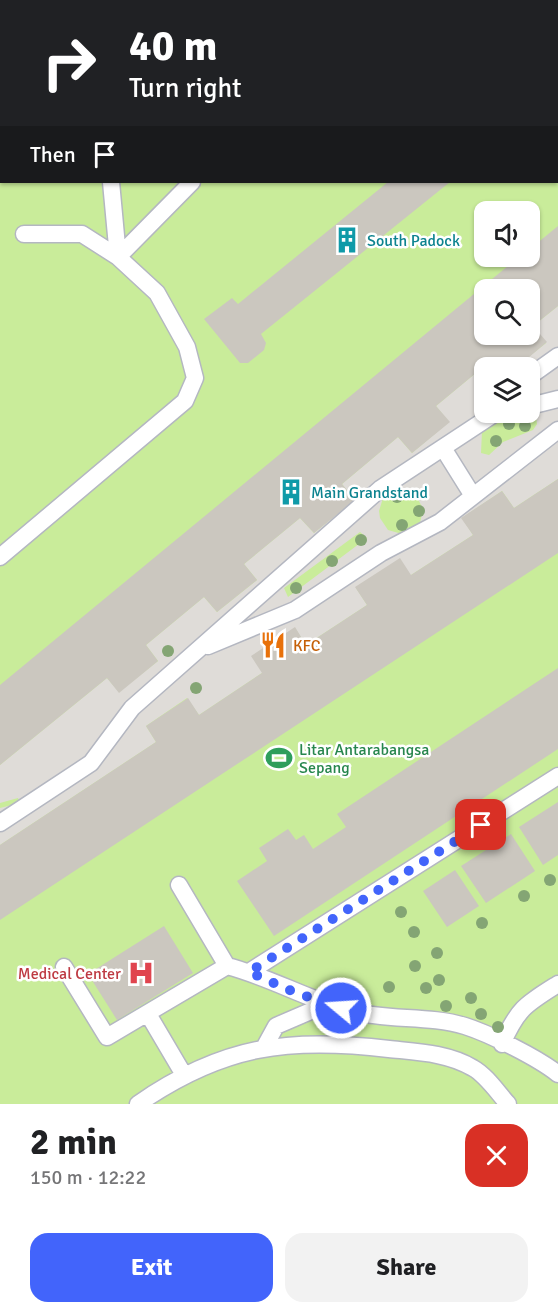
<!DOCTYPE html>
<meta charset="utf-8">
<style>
:root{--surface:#fff;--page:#f2f2f2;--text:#202124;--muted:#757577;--accent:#4264fb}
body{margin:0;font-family:Signika,sans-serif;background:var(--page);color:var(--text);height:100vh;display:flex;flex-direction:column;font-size:22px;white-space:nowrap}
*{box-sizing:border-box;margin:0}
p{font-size:20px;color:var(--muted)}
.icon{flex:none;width:33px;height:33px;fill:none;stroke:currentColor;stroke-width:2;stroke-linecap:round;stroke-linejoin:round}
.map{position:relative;height:1104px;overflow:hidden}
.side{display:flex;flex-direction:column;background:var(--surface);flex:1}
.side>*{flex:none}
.banner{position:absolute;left:0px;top:0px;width:558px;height:183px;box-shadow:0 2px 4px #0004;background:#202124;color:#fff;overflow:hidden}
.fabs{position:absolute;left:474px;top:201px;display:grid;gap:12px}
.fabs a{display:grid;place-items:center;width:66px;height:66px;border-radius:12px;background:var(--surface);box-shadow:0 2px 4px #0004;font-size:30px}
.pin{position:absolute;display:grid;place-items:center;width:51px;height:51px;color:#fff;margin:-26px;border-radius:12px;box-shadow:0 3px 9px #0006}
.me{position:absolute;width:66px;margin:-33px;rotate:288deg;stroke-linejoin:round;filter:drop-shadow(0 0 4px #0008)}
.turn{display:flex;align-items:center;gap:21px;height:126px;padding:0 30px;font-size:27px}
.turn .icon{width:78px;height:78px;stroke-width:2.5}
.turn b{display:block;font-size:42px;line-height:51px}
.then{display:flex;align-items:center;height:57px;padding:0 30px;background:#0003;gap:12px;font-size:22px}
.round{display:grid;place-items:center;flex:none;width:63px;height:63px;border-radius:18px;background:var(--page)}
.overview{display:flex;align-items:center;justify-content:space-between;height:102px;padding:0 30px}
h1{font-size:36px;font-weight:800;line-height:45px}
.button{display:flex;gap:12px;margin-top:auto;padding:12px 30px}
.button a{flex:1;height:69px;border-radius:18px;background:var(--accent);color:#fff;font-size:24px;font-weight:800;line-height:69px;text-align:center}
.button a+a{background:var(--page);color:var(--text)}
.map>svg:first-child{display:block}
.pitch{fill:#c9ec9a;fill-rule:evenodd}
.plaza{fill:#dfdcd8;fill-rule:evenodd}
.building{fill:#cbc7bf;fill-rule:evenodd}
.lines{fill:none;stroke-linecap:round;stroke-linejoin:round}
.minor-casing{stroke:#b4b7c1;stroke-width:19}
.minor{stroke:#fff;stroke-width:16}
.tree{fill:#84a574}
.route{stroke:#4264fb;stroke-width:10;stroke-dasharray:0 18}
.labels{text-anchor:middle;stroke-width:5;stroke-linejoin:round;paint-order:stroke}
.culture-label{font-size:16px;fill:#0d838f;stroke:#fff;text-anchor:start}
.food-label{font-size:16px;fill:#c56008;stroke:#fff;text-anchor:start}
.leisure-label{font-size:16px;fill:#27864d;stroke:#fff;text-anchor:start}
.health-label{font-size:16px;fill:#be3a42;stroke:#fff;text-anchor:end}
</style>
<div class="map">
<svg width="558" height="1104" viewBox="0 0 558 1104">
<rect width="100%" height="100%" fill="#efe9e1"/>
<path class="pitch" d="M0,0H558V1104H0ZM2,2H556V182H2ZM484,212H530V256H484ZM484,290H530V334H484ZM484,368H530V412H484Z"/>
<path class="plaza" d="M558,306V479L514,508L502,491L462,518L473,535L411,575L356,588L367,605L306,645L295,628L262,673L199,715L187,698L146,726L156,742L0,845V808L20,803L18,798L0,803V765L107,678L119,692L158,661L146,645L204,597L217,612L257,580L244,564L300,518L314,533L354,500L342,484L398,437L412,453L449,422L436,406L494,358L502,367L484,368V412H530V368L516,367L546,343L533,326ZM536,417L537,424L533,430L503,442L489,455L481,453L482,431L492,422ZM403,489L416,495L423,509L420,523L402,534L388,530L380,518L379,511L383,498L395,490ZM360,532L367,538L288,597L284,588Z"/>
<path class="building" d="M388,182H450L261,334L266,343L264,350L248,363H240L204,319L232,298L238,304Z
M558,226V306L533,326L547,342L516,368H502L494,358L436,406L450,422L412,453L398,437L342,484L355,500L314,533L300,518L244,564L257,580L217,612L204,597L146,645L158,661L119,693L107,678L0,765V685L520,256H530V249ZM484,290H530V334H484Z
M558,479V553L0,920V845L156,742L146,726L188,698L199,715L262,673L251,656L295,627L306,645L367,605L355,587L400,558L411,575L473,535L461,518L502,491L514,508Z
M558,668V749L274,936L237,881L267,861L259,848L288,829L296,840L304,835L313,849L346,827L337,814Z
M558,802V855L543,865L519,827Z
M511,834L535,871L486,903L461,866Z
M455,870L479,906L447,927L423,891Z
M164,926L193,973L117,1020L88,974Z"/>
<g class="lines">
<g class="minor-casing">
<path id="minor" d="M77,2L78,0
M556,19H558
M111,182L118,257
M118,257L192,182
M530,376L558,356
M530,406L558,399
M443,448L473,496
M0,557L185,401L195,378L187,347L157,293L118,257L82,234H24
M208,646L295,610L381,553L440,522L558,430
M0,823L91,763L132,708L380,489L497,412
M179,885L227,966
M64,967L107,1037L227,966C270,977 308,1000 351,1011C388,1021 429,1015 465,1026C490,1034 538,1058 558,1074
M249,972L558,776
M148,1014L184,1075
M502,1044C518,1008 526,1004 558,984
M265,1046L276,1026L327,1004
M138,1104C223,1045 289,1037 389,1049C417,1052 448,1053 473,1068C486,1075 498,1093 508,1104"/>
</g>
<use href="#minor" class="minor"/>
</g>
<g class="tree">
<circle cx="509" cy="424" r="6"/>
<circle cx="525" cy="426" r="6"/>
<circle cx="496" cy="441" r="6"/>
<circle cx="397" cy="497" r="6"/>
<circle cx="419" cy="511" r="6"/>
<circle cx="402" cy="525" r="6"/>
<circle cx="361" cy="540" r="6"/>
<circle cx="332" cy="561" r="6"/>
<circle cx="296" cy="588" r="6"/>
<circle cx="168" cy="651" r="6"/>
<circle cx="196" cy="688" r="6"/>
<circle cx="550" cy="880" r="6"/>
<circle cx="524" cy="896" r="6"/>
<circle cx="401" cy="912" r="6"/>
<circle cx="482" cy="923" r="6"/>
<circle cx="414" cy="932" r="6"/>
<circle cx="437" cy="953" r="6"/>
<circle cx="415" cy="966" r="6"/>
<circle cx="439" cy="980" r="6"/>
<circle cx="389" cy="987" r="6"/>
<circle cx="426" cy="988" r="6"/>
<circle cx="471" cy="998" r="6"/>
<circle cx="446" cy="1006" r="6"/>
<circle cx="481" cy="1014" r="6"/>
<circle cx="498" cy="1027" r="6"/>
</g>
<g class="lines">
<path class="route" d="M341,1008L294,992L249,972L481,825"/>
</g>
<defs>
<g id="building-bare" transform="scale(2.07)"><path d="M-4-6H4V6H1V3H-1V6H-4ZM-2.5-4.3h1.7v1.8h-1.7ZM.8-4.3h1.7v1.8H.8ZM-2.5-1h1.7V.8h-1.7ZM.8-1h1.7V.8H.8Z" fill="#0f9aa8" stroke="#fff" stroke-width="2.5" paint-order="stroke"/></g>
<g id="restaurant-bare" transform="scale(2.07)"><path d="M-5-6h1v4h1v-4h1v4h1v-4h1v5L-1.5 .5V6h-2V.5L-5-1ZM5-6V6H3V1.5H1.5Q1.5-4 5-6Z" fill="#e8710a" stroke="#fff" stroke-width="2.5" paint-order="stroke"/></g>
<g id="stadium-bare" transform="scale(2.07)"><path d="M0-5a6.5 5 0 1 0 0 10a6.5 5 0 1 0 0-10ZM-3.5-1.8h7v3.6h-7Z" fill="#2e9e5b" stroke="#fff" stroke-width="2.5" paint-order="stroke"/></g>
<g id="hospital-bare" transform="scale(2.07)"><path d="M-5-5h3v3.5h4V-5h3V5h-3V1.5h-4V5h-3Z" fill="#e0444e" stroke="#fff" stroke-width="2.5" paint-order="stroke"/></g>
</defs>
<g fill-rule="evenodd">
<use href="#building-bare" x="347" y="240"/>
<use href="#building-bare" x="291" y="492"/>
<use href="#restaurant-bare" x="273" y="645"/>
<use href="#stadium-bare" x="279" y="758"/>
<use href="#hospital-bare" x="141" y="973"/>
</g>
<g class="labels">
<g class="culture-label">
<text x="367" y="246">South Padock</text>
<text x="311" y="498">Main Grandstand</text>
</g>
<g class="food-label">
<text x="293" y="651">KFC</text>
</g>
<g class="leisure-label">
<text x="299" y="755">Litar Antarabangsa<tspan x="299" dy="18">Sepang</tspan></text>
</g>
<g class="health-label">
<text x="121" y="979">Medical Center</text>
</g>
</g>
</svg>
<div class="fabs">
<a><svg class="icon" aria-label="sound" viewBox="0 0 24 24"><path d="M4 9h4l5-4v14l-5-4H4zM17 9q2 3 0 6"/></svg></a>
<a><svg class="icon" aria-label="search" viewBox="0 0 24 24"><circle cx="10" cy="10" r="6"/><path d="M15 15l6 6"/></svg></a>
<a><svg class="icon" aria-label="layers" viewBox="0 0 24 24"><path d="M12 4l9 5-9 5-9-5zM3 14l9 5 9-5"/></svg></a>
</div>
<div class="pin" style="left:481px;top:825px;background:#d93025"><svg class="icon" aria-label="arrive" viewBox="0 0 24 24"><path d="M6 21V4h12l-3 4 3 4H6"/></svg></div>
<svg class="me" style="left:341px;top:1008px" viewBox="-20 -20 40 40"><circle r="17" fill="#4264fb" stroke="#fff" stroke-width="3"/><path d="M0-11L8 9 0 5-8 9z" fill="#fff"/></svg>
<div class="banner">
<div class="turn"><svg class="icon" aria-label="right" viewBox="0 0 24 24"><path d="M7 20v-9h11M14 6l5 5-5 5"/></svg><div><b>40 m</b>Turn right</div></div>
<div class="then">Then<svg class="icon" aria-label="arrive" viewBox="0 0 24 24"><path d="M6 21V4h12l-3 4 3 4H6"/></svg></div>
</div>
</div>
<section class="side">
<div class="overview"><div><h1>2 min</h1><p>150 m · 12:22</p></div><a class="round" style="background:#d93025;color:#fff"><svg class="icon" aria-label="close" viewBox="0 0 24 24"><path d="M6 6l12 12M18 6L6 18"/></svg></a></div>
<div class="button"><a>Exit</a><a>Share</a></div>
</section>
